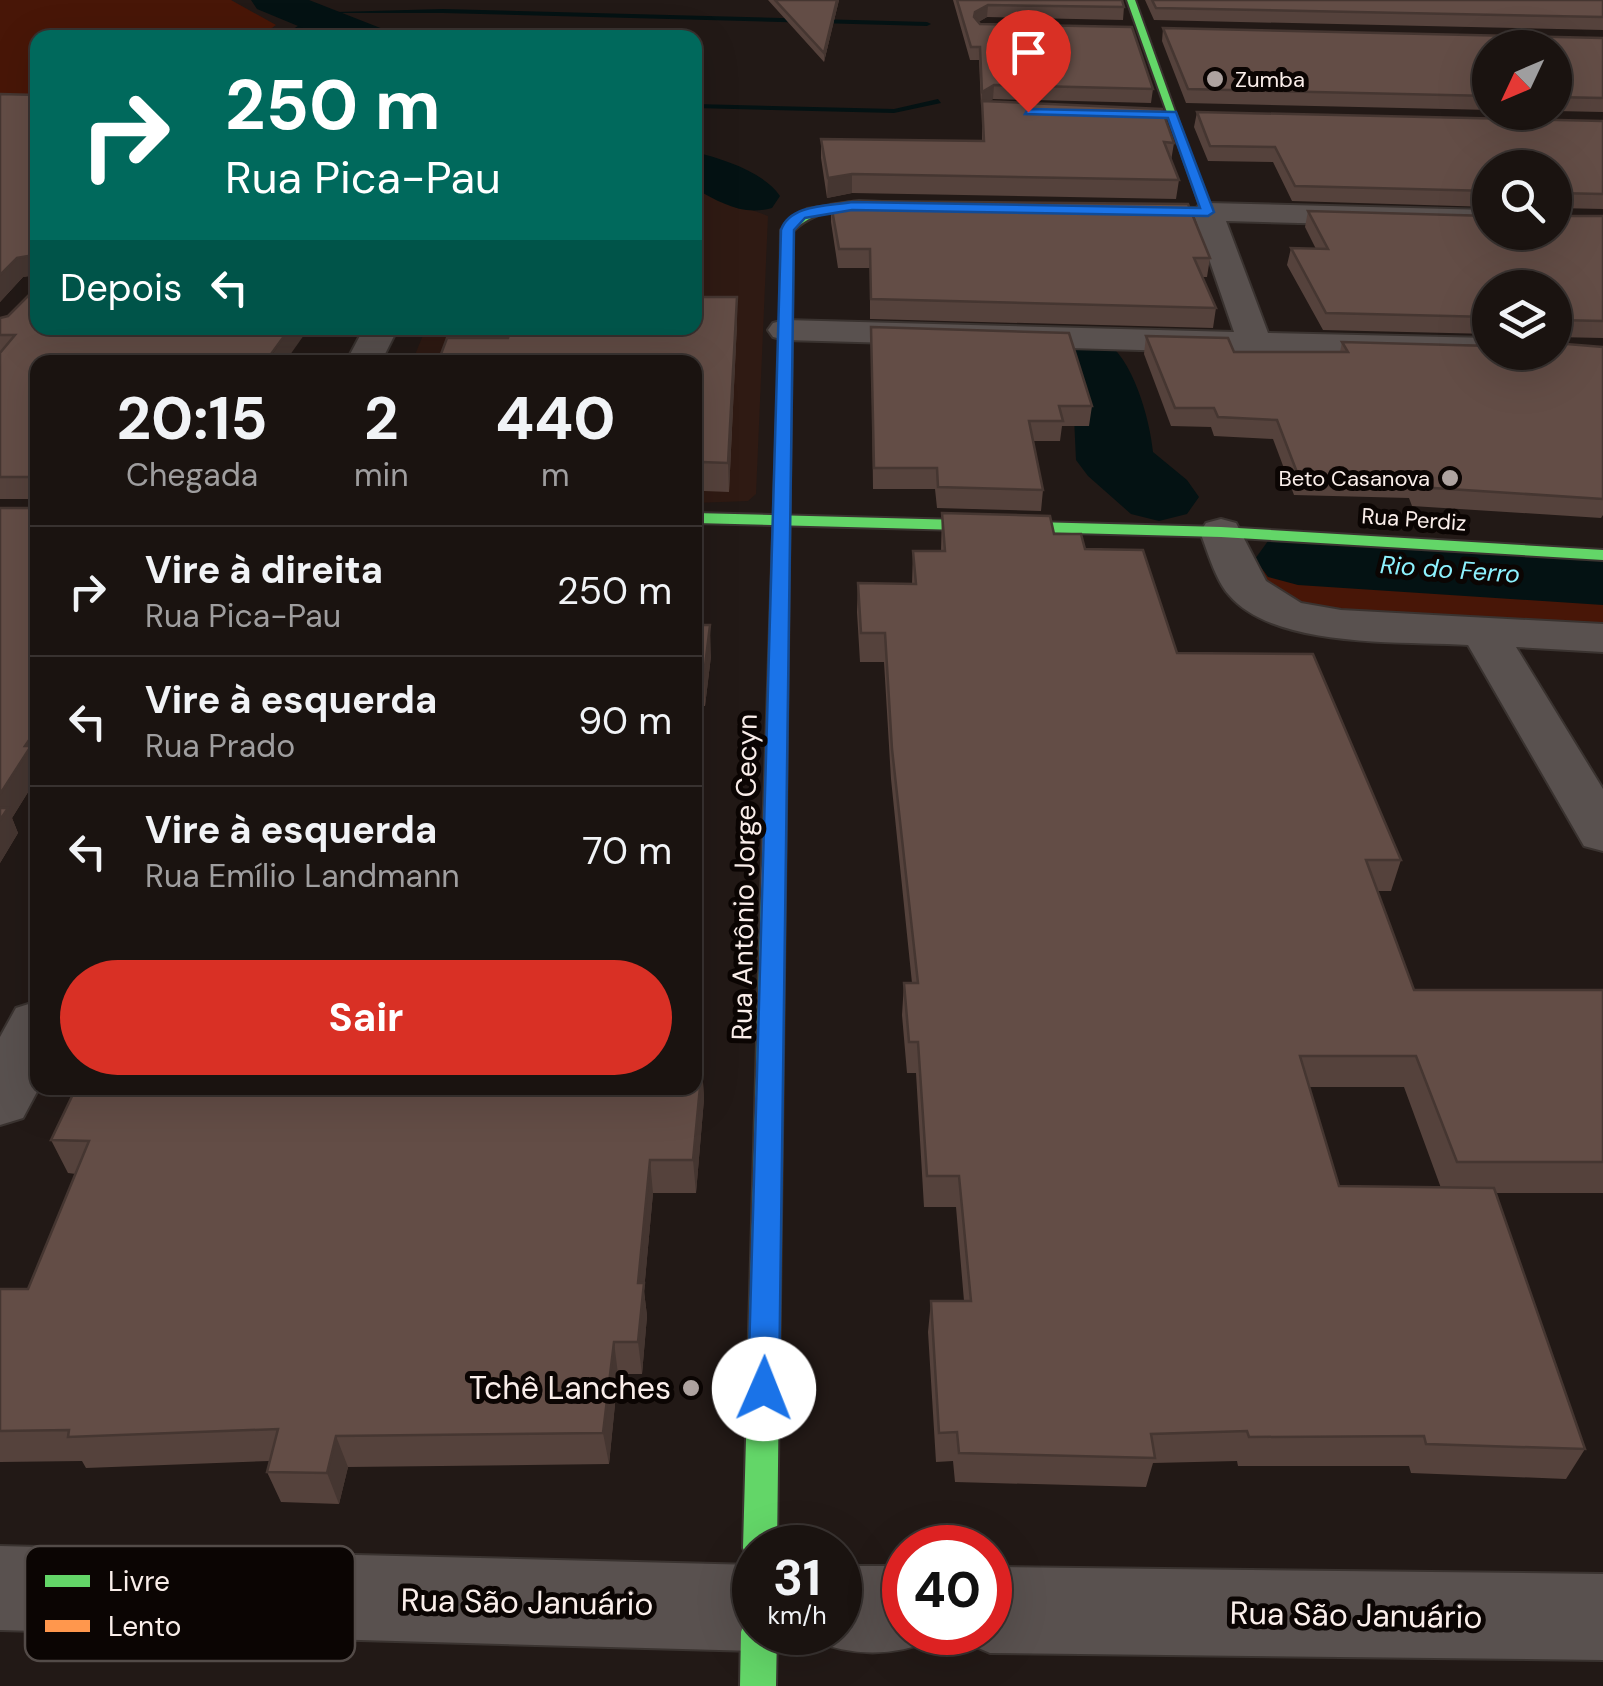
<!DOCTYPE html>
<html lang="pt">
<meta charset="utf-8">
<style>
:root{--surface:#1a1310;--page:#231c19;--text:#f1f3f6;--muted:#9f9e9f;--line:#383230;--accent:#d93025}
body{margin:0;font-family:"DM Sans",sans-serif;background:var(--page);color:var(--text);height:100vh;display:flex;flex-direction:column;font-size:38px;white-space:nowrap}
*{box-sizing:border-box;margin:0}
p{font-size:32px;color:var(--muted)}
.icon{flex:none;width:55px;height:55px;fill:none;stroke:currentColor;stroke-width:2;stroke-linecap:round;stroke-linejoin:round}
.map{position:relative;flex:1;overflow:hidden}
.details{position:absolute;left:30px;top:355px;width:672px;height:740px;display:flex;flex-direction:column;background:var(--surface);border-radius:20px;box-shadow:0 10px 40px #0002,0 0 0 2px var(--line)}
.details>*{flex:none}
.top-card{position:absolute;left:30px;top:30px;width:672px;height:305px;border-radius:20px;box-shadow:0 10px 40px #0002,0 0 0 2px var(--line);background:#00695c;color:#fff;overflow:hidden}
.needle{width:65px;rotate:226deg}
.buttons{position:absolute;left:1472px;top:30px;display:grid;gap:20px}
.buttons a{display:grid;place-items:center;width:100px;height:100px;border-radius:50%;background:var(--surface);box-shadow:0 10px 40px #0002,0 0 0 2px var(--line);font-size:50px}
.speed{position:absolute;left:732px;top:1525px;display:flex;gap:20px;font-size:50px;font-weight:700;text-align:center}
.speed>*{display:grid;place-content:center;width:130px;height:130px;border-radius:50%;background:var(--surface);box-shadow:0 10px 40px #0002,0 0 0 2px var(--line);line-height:1}
.speed small{font-size:25px;font-weight:400}
.speed .limit{border:15px solid #d22;background:#fff;color:#111}
.pin{position:absolute;display:grid;place-items:center;width:85px;height:85px;color:#fff;margin:-102px -42px;border-radius:50% 50% 50% 0;rotate:-45deg;box-shadow:0 0 10px #0007}
.pin .icon{rotate:45deg}
.me{position:absolute;width:110px;margin:-55px;rotate:1deg;stroke-linejoin:round;filter:drop-shadow(0 0 8px #0008)}
.turn{display:flex;align-items:center;gap:35px;height:210px;padding:0 30px;font-size:45px}
.turn .icon{width:130px;height:130px;stroke-width:2.5}
.turn b{display:block;font-size:70px;line-height:85px}
.then{display:flex;align-items:center;height:95px;padding:0 30px;background:#0003;gap:20px;font-size:38px}
.eta{display:flex;justify-content:space-evenly;align-items:center;height:170px;text-align:center}
.eta b{font-size:60px;font-weight:700;line-height:70px}
.action{display:flex;gap:20px;margin-top:auto;padding:20px 30px}
.action a{flex:1;height:115px;border-radius:60px;background:var(--accent);color:#fff;font-size:40px;font-weight:700;line-height:115px;text-align:center}
ul{padding:0;list-style:none}
li{display:flex;align-items:center;gap:30px;height:130px;padding:0 30px;border-top:2px solid var(--line)}
li div{flex:1}
li b{display:block;font-size:38px}
li em{font-style:normal}
.map>svg:first-child{display:block}
.built{fill:#2f1a13}
.green{fill:#481607}
.lines{fill:none;stroke-linecap:round;stroke-linejoin:round}
.stream{fill:#041213;fill-rule:evenodd}
.river{fill:#041213;fill-rule:evenodd}
.street-casing{stroke:#3a3330;stroke-width:4}
.fast-casing{stroke:#3a3330;stroke-width:4}
.slow-casing{stroke:#3a3330;stroke-width:4}
.street{fill:#59514f;fill-rule:evenodd}
.fast{fill:#63d668;fill-rule:evenodd}
.slow{fill:#ff974d;fill-rule:evenodd}
.wall{fill:#55423c;fill-rule:evenodd}
.shaded-wall{fill:#453631}
.building{fill:#634d46;stroke:#453631;stroke-width:2.5}
.route{fill:#1a73e8;stroke:#114b97;stroke-width:2.5}
.poi-dot{fill:#aea3a0;stroke:#0b0503;stroke-width:4}
.labels{text-anchor:middle;stroke-width:10;stroke-linejoin:round;paint-order:stroke}
.far-poi-label{font-size:22px;fill:#faeeea;stroke:#0b0503;text-anchor:start}
.far-street-label{font-size:22px;fill:#faeeea;stroke:#0b0503}
.far-water-label{font-size:25px;font-style:italic;fill:#8df2fe;stroke:#0b0503}
.street-label{font-size:28px;fill:#faeeea;stroke:#0b0503}
.near-poi-label{font-size:32px;fill:#faeeea;stroke:#0b0503;text-anchor:end}
.near-street-label{font-size:32px;fill:#faeeea;stroke:#0b0503}
.key{fill:#0b0503;stroke:#534b48;stroke-width:2.5}
.key-label{font-size:28px;fill:#faeeea}
</style>
<div class="map">
<svg width="1603" height="1686" viewBox="0 0 1603 1686">
<rect width="100%" height="100%" fill="#221916"/>
<path class="built" d="M695,189L768,216L756,494L748,501L695,503V362H412L426,328H695Z"/>
<path class="green" d="M0,0H231L276,25L259,37L38,38L37,100L0,99Z
M1270,554L1603,571V630L1309,610L1271,594L1255,561Z"/>
<g class="lines">
<path class="stream" d="M443,9L927,22L931,24L927,26L443,13H301Z
M315,15L317,18L288,38H279Z
M938,99L941,103L894,113L695,108V104L894,109Z"/>
<path class="river" d="M251,0H309L383,29L389,38H327L257,9Z
M695,152C723,159 764,172 780,196L772,208C742,216 722,203 695,189Z
M1079,333C1086,335 1096,336 1102,339C1133,356 1150,420 1153,452L1187,480L1199,497L1187,514L1159,521L1131,514L1088,476L1076,460L1074,417L1066,390L1044,354L1055,339Z
M1298,533L1603,553V605L1298,585L1268,577L1255,559L1268,541Z"/>
<g class="street-casing">
<path id="street" d="M1208,203L1490,210V228L1226,221L1268,333L1490,338V352H1505L1490,360L785,340L773,337L768,330L773,323L785,320L1234,332L1193,212L1198,206Z
M364,328H398L381,362H346Z
M1221,519L1236,523L1266,581L1301,603L1341,610L1603,624V652L1516,647L1603,789V851L1584,846L1468,645C1403,641 1275,649 1229,595C1215,579 1208,552 1200,532L1206,523Z
M38,1001L39,1088L23,1118L0,1125V1037L16,1008Z
M0,1546L755,1565V1632H788L785,1638L755,1651L0,1630Z
M840,1566H905V1632H938L935,1639C893,1657 852,1657 810,1639L807,1632H840Z
M990,1567L1603,1574V1660L990,1653L960,1640L956,1632H990Z"/>
</g>
<g class="fast-casing">
<path id="fast" d="M1127,0H1135L1212,215H1118L1112,211L1118,207L1201,208Z
M859,201L907,203L913,207L907,211C868,208 824,201 793,231L792,327L780,330L781,230L807,209Z
M695,513L1221,527L1603,550V560L1221,537L695,523Z
M773,888L785,896L777,1548H755V1563L748,1560L743,1548L761,896Z
M755,1616V1632H777L776,1686H740L741,1632L746,1619Z"/>
</g>
<g class="slow-casing">
<path id="slow" d="M780,324L792,327L785,896L773,904L761,896Z"/>
</g>
<use href="#street" class="street"/>
<use href="#fast" class="fast"/>
<use href="#slow" class="slow"/>
</g>
<path class="wall" d="M768,0H839L824,62Z
M953,0H1122L1124,7L1123,20L987,17L978,22L1153,89L1151,103L993,99L990,101L1174,143L1171,161L1179,180L1176,199L852,193L827,198L821,158V139L982,141V106H981L979,60H970Z
M1145,0H1603V30L1154,20Z
M1163,28L1603,38V112L1555,111V48H1490V110L1186,103L1162,41Z
M0,94L38,95V776L12,818L18,833L0,863L33,499H0V318L8,316L34,290V275L23,277L0,302Z
M1197,112L1603,121V209L1557,208V216H1603V338L1555,337V288H1490V334L1323,330L1287,265L1291,248L1316,249L1305,227L1308,211L1555,232L1490,168V207L1292,201L1273,162L1208,161L1194,127Z
M831,204L1210,258L1207,277H1202L1216,308L1213,328L870,319V268H838L831,222Z
M737,323L729,492L704,491L703,501L695,504L508,338Z
M871,327L1092,406L1089,426H1062L1060,441H1033L1043,490L1041,511L937,508L935,489H873Z
M1146,336L1234,352H1340L1342,342L1603,347V515L1601,518L1412,506L1409,498L1294,495L1273,439L1214,436L1211,427L1171,426L1144,354Z
M942,513L1054,534L1085,549L1177,653L1401,860L1391,891H1377L1414,990H1603V1193H1496L1585,1449L1566,1479L1411,1473L1409,1466H1238L1237,1461L1153,1463L1146,1487L955,1482L953,1461L936,1462L928,1332L931,1301H964L956,1207H924L916,1073H907L902,1015L904,983H912L891,779L884,662H860L857,612L858,583L912,584L913,551H941ZM1309,1087H1404L1441,1188L1339,1186Z
M695,625L711,656L705,706H700L695,750Z
M696,1006L698,1039L697,1066H702L704,1099L696,1193H653L644,1291L647,1316L642,1374H618L609,1464L348,1467L339,1504L281,1502L267,1472L269,1461L86,1468L82,1461L0,1462V1289H28L76,1174L68,1173L51,1140Z"/>
<path class="shaded-wall" d="M837,0H839L824,62V53Z
M988,5L987,17L974,25L975,12Z
M994,85L993,99L981,106L982,92Z
M852,174V193L827,198L828,178Z
M34,255L38,275L23,277L0,302V275L17,258Z
M737,297V323L729,492L728,463Z
M290,328H309L285,362H267Z
M702,462L703,501L695,504V475Z
M698,506L699,535L695,572V528Z
M710,625L711,656L705,706L704,675Z
M698,675L700,706L695,750V703Z
M38,727V776L12,818L18,833L0,863V794L25,746Z
M696,1006L698,1039L695,1099V1026Z
M702,1066L704,1099L696,1193L693,1160Z
M650,1160L653,1193L644,1291L647,1316L642,1374L638,1342V1283Z
M614,1342L618,1374L609,1464L603,1433Z
M336,1436L348,1467L339,1504L327,1473Z"/>
<path class="building" d="M775,0H837L824,53Z
M957,0H1122L1124,7L988,5L975,12L974,17L980,24L1132,27L1153,89L994,85L982,92L980,47H971Z
M1152,0H1603V17L1156,8Z
M1163,28L1603,38V98L1555,97V48H1490V96L1188,89Z
M0,94L38,95V328H290L266,361H270L268,362H38V727L25,746H31L0,794V508H33V477H0V353L15,335H0V318L8,316L34,290V255L17,258L0,275Z
M982,101L1162,109L1174,143L1164,142L1179,180L852,174L828,178L821,139L984,141Z
M1197,112L1603,121V194L1557,193V216H1603V321L1558,320L1557,331H1555V288H1490V317L1326,313L1291,248L1328,249L1308,211L1490,216V232H1555V168H1490V191L1295,186L1275,147L1210,146Z
M853,201L1188,204L1210,258H1194L1216,308L871,299L870,249H839L831,204Z
M695,297H737L728,463L702,462L701,473L695,475V362H438L447,338H508L511,328H695Z
M871,327L1069,333L1092,406H1059L1063,421H1029L1043,490L938,487L937,468H874Z
M1146,336L1228,338L1234,352H1348L1342,342L1490,346V352H1555V343L1603,347V499L1418,487L1415,479L1298,475L1277,420L1218,417L1214,408H1175Z
M942,513L1050,516L1054,534H1081L1085,549L1143,550L1177,653L1313,654L1401,860H1366L1414,990H1603V1162H1457L1416,1056H1300L1339,1186L1494,1188L1585,1449L1426,1444L1424,1436L1249,1437L1247,1431L1151,1434L1155,1458L959,1453L957,1432L939,1433L931,1301H971L959,1176H927L918,1042H909L904,983H918L892,749L885,633H861L858,583L916,584L913,551H945Z
M695,625H710L704,675H698L695,703Z
M0,808H8L0,820Z
M695,1066H702L693,1160H650L638,1283H644L638,1342H614L603,1433L336,1436L327,1473L267,1472L278,1429L68,1437L69,1430L0,1431V1289H28L89,1141L51,1140L76,1088H695Z"/>
<path class="route" d="M1028,109L1176,112L1214,212L1208,216L852,210L805,218L794,230L779,1389L775,1399L764,1404L752,1399L748,1389L781,230C790,204 829,206 852,202L1200,208L1168,118L1025,114Z"/>
<g class="poi-dot">
<circle cx="1215" cy="79" r="10"/>
<circle cx="1450" cy="478" r="10"/>
<circle cx="691" cy="1388" r="10"/>
</g>
<g class="labels">
<g class="far-poi-label">
<text x="1235" y="87">Zumba</text>
<text x="1430" y="486" text-anchor="end">Beto Casanova</text>
</g>
<g class="far-street-label">
<text transform="translate(1414 519) rotate(4)" y="8">Rua Perdiz</text>
</g>
<g class="far-water-label">
<text transform="translate(1450 569) rotate(4)" y="9">Rio do Ferro</text>
</g>
<g class="street-label">
<text transform="translate(744 877) rotate(-89)" y="10">Rua Antônio Jorge Cecyn</text>
</g>
<g class="near-poi-label">
<text x="671" y="1399">Tchê Lanches</text>
</g>
<g class="near-street-label">
<text transform="translate(527 1602) rotate(1)" y="11">Rua São Januário</text>
<text transform="translate(1356 1615) rotate(1)" y="11">Rua São Januário</text>
</g>
</g>
<rect x="25" y="1546" width="330" height="115" rx="15" class="key"/>
<rect x="45" y="1575" width="45" height="12" fill="#63d668"/>
<rect x="45" y="1620" width="45" height="12" fill="#ff974d"/>
<g class="key-label">
<text x="108" y="1591">Livre</text>
<text x="108" y="1636">Lento</text>
</g>
</svg>
<div class="buttons">
<a><svg class="needle" viewBox="-14 -14 28 28"><path d="M0-13l5 13h-10z" fill="#e53935"/><path d="M0 13l5-13h-10z" fill="#9f9e9f"/></svg></a>
<a><svg class="icon" aria-label="search" viewBox="0 0 24 24"><circle cx="10" cy="10" r="6"/><path d="M15 15l6 6"/></svg></a>
<a><svg class="icon" aria-label="layers" viewBox="0 0 24 24"><path d="M12 4l9 5-9 5-9-5zM3 14l9 5 9-5"/></svg></a>
</div>
<div class="speed"><div>31<small>km/h</small></div><div class="limit">40</div></div>
<div class="pin" style="left:1028px;top:112px;background:#d93025"><svg class="icon" aria-label="arrive" viewBox="0 0 24 24"><path d="M6 21V4h12l-3 4 3 4H6"/></svg></div>
<svg class="me" style="left:764px;top:1389px" viewBox="-20 -20 40 40"><circle r="19" fill="#fff"/><path d="M0-13L10 11 0 6-10 11z" fill="#1a73e8"/></svg>
<div class="top-card">
<div class="turn"><svg class="icon" aria-label="right" viewBox="0 0 24 24"><path d="M7 20v-9h11M14 6l5 5-5 5"/></svg><div><b>250 m</b>Rua Pica-Pau</div></div>
<div class="then">Depois<svg class="icon" aria-label="left" viewBox="0 0 24 24"><path d="M17 20v-9H6M10 6l-5 5 5 5"/></svg></div>
</div>
<section class="details">
<div class="eta">
<div><b>20:15</b><p>Chegada</p></div>
<div><b>2</b><p>min</p></div>
<div><b>440</b><p>m</p></div>
</div>
<ul>
<li><svg class="icon" aria-label="right" viewBox="0 0 24 24"><path d="M7 20v-9h11M14 6l5 5-5 5"/></svg><div><b>Vire à direita</b><p>Rua Pica-Pau</p></div><em>250 m</em></li>
<li><svg class="icon" aria-label="left" viewBox="0 0 24 24"><path d="M17 20v-9H6M10 6l-5 5 5 5"/></svg><div><b>Vire à esquerda</b><p>Rua Prado</p></div><em>90 m</em></li>
<li><svg class="icon" aria-label="left" viewBox="0 0 24 24"><path d="M17 20v-9H6M10 6l-5 5 5 5"/></svg><div><b>Vire à esquerda</b><p>Rua Emílio Landmann</p></div><em>70 m</em></li>
</ul>
<div class="action"><a>Sair</a></div>
</section>
</div>
